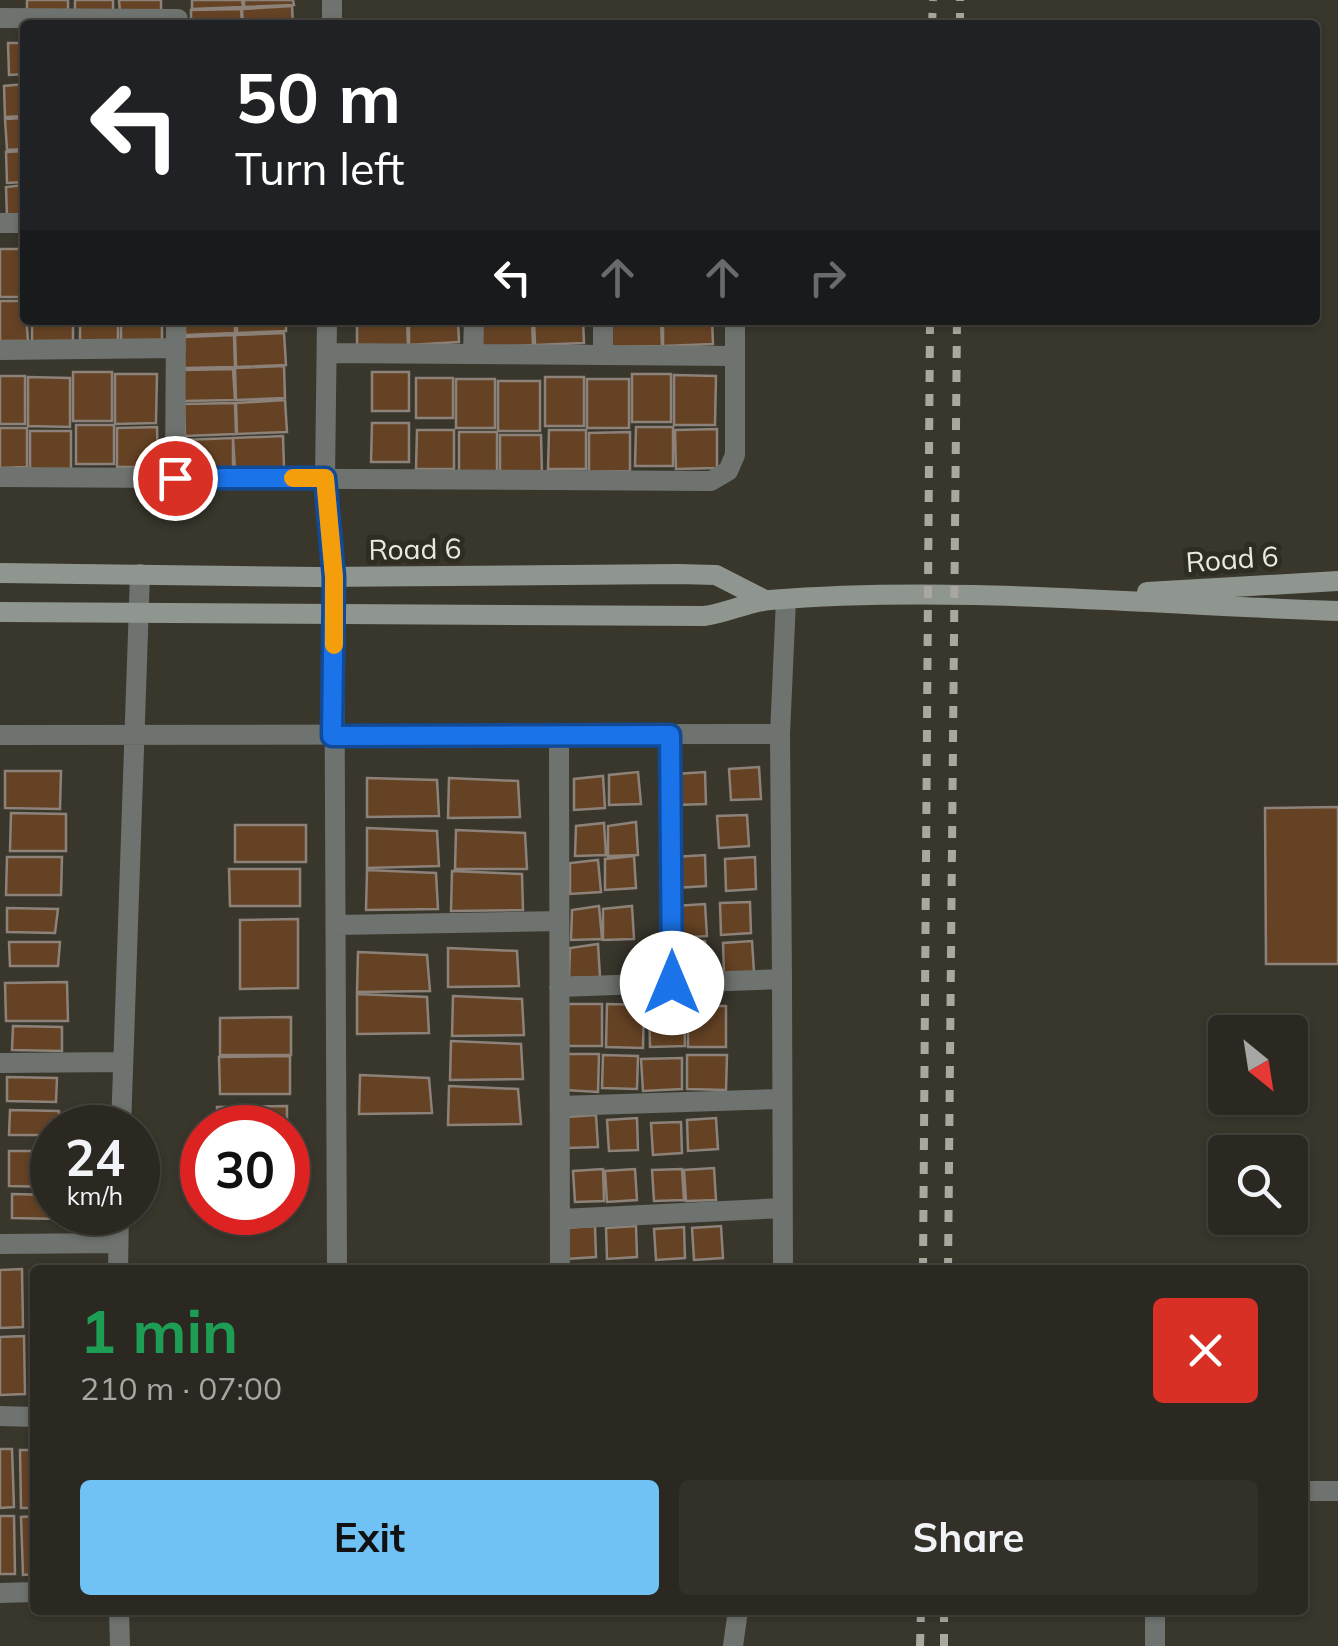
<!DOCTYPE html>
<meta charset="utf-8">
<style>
:root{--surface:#2b2821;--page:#33302a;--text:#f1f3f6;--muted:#a6a6a5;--line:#47443f;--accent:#70c2f4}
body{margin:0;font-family:Mulish,sans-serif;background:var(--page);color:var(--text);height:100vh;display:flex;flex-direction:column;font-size:38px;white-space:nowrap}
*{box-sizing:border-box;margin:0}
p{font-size:32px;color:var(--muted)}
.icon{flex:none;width:55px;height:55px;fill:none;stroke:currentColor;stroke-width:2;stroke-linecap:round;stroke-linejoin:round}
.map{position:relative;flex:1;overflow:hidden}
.sheet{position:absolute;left:30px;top:1265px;width:1278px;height:350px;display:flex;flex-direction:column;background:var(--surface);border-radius:10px;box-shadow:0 2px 8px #0004,0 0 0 2px var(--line)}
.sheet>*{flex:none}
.guide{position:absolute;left:20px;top:20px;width:1300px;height:305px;border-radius:10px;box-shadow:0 2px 8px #0004,0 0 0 2px var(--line);background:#202124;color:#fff;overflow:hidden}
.needle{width:65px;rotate:150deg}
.buttons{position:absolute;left:1208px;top:1015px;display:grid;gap:20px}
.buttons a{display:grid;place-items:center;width:100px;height:100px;border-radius:10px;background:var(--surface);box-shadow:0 2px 8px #0004,0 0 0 2px var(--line);font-size:50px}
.speed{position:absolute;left:30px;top:1105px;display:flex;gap:20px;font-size:50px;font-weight:700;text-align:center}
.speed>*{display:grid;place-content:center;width:130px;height:130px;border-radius:50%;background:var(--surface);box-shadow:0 2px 8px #0004,0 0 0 2px var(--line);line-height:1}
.speed small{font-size:25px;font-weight:400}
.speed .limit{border:15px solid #d22;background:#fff;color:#111}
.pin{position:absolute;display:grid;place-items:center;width:85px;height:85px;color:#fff;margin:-42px;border:5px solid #fff;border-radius:50%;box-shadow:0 2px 10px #0007}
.me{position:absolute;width:110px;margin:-55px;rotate:0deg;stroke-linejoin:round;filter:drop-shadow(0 0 8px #0008)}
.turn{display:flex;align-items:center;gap:35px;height:210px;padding:0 50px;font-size:45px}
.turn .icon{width:130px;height:130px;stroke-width:2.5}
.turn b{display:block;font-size:70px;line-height:85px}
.lanes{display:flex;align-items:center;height:95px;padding:0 50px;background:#0003;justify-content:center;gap:50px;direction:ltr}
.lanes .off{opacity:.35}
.round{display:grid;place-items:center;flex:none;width:105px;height:105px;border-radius:10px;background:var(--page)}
.overview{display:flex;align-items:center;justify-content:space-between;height:170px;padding:0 50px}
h1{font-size:60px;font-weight:700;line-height:75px;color:#1e9e55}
.action{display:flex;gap:20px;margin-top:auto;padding:20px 50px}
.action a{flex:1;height:115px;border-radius:10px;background:var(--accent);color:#111;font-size:40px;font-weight:700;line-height:115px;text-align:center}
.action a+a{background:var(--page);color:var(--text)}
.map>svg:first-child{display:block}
.building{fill:#654224;stroke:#8c8279;stroke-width:2.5}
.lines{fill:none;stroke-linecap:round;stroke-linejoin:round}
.street{stroke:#6f736f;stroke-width:20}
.secondary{stroke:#8f958f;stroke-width:20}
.rail{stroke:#a9a79f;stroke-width:8;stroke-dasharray:12 12;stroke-linecap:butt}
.route-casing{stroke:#114b97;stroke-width:25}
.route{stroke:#1a73e8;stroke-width:18}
.slow{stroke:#f59e0b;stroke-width:18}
.labels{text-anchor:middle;stroke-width:10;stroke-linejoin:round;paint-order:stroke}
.street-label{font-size:28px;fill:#eae8e2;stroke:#2f2c22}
</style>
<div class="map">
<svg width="1338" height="1646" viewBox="0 0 1338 1646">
<rect width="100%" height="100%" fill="#39362c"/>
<path class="building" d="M27,0H68V13L27,15Z
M75,0H113V12H75Z
M119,0H161V11L120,12Z
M192,0H242L243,7L192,9Z
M244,0H293L294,5L244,7Z
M292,6L293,25H243L242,9Z
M241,9L242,25H191V10Z
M8,43H25V74L9,75Z
M25,84V116L5,117L4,86Z
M25,118V149L7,150L5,119Z
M25,151V182L7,183L6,152Z
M25,185V217L7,218L6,187Z
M0,249H25V297H0Z
M0,301H25L28,341H0Z
M32,320H73V343L32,344Z
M80,320H118V341H80Z
M121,320H162V344H121Z
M185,320H235V333L185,335Z
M237,320H286V331L237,333Z
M357,320H407L408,345L357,346Z
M409,320H458L459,342L409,345Z
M482,320H532L533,345L482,348Z
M534,320H583L584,343L535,345Z
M611,320H661L662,346L611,347Z
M663,320H712L713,344L663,346Z
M284,333L286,365L236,367L235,335Z
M234,335L235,367L184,368L183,337Z
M284,366L285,398L236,400L235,368Z
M233,369L235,400L184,401L183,370Z
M73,372H112V421H73Z
M372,372H409V411H372Z
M115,374H157L156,423L115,424Z
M632,374H671V422H632Z
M674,375L716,376L715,425H674Z
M0,376H25V424H0Z
M28,377L70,378V427L28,426Z
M545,377H584V426H545Z
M416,378H453V418H416Z
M456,379H495V428H456Z
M587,379H629V428H587Z
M498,381H540V431H498Z
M285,400L287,432L237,434L236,403Z
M235,403L236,434L185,436L184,404Z
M372,423H409V462H371Z
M76,425H114V464H76Z
M157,427L158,467H117V428Z
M636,427H673V466H635Z
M0,428H27V467L0,468Z
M717,429V468L676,469L675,430Z
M417,430H454V469H416Z
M549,430H586V469H548Z
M30,431H71V470L30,471Z
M459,432H497V471L459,472Z
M630,432V471L589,472V433Z
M500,435H541L542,474L500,475Z
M283,436L284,467L235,470L233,438Z
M233,438V469L183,471L182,440Z
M759,767L761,799L731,800L729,769Z
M5,771H61L60,809L5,808Z
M638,772L641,804L609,805V775Z
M705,772L706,804L676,805L675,774Z
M603,776L605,808L574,810V779Z
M367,778L437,780L439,816L367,817Z
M449,778L518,781L520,817L448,818Z
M1338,807V964H1266L1265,808Z
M11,813L66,814V851H10Z
M747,815L749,846L719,848L717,816Z
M636,822L638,855L608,856V826Z
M604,823L606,855L575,856L576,826Z
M235,825H306V862H235Z
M367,828L437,831L439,866L367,868Z
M456,830L525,833L527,869H455Z
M705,855L706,886L676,888L675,857Z
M634,856L636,888L605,890V859Z
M7,857H62L61,895H6Z
M755,857L756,889L726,891L725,859Z
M598,860L601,892L570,894V863Z
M229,869H300V906H230Z
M367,870L436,873L438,909L366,910Z
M452,871L522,874L523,910L451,911Z
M750,902L751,933L721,935L720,903Z
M705,904L707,936L677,938L675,906Z
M599,906L602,939L571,940L572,910Z
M632,906L634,939L603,940V909Z
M7,908L58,909L55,933L7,932Z
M298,919V988L240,989V920Z
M705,941L706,972L676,974L675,942Z
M752,941L754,972L724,974L723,943Z
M9,942H60L58,966H10Z
M598,944L600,977L569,978L570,948Z
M448,948L517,951L519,986L448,987Z
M358,952L427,955L430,991L357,992Z
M67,982L68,1021H6L5,983Z
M357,994L427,997L429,1033L357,1034Z
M453,996L522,999L524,1035L452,1036Z
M568,1004H602V1046H568Z
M607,1004L644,1005L643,1048L606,1047Z
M684,1006L685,1046L650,1047L649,1007Z
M688,1006H726V1047H688Z
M291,1017V1055H220V1018Z
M13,1026L62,1027V1051L12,1050Z
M451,1041L521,1044L523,1079L450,1080Z
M564,1054H599L598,1092L565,1090Z
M603,1055L638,1056L637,1089L602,1088Z
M687,1055H727L726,1090L687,1089Z
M290,1056V1094H220L219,1057Z
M682,1058V1089L643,1091L641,1059Z
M360,1075L429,1078L432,1113L359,1114Z
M7,1077L57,1078L56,1102L7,1101Z
M449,1086L518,1089L521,1124L448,1125Z
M287,1106V1128H217V1107Z
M10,1110L59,1111V1128H52V1135H9Z
M596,1115L598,1147L568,1148L566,1117Z
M637,1118L638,1150L609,1151L607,1120Z
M716,1118L718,1149L688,1151L687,1120Z
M681,1122L682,1153L653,1155L651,1123Z
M9,1151H52V1187L9,1186Z
M288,1154H295V1192H288Z
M714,1168L716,1200L686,1201L684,1170Z
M603,1169L604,1201L575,1202L573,1171Z
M635,1169L637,1200L607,1202L605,1171Z
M682,1169L684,1200L654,1201L652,1170Z
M12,1194L52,1195V1212H61V1219L12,1218Z
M595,1226L596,1257L567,1259L565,1228Z
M636,1226L637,1257L607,1259L606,1228Z
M721,1226L723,1258L694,1260L692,1228Z
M684,1227L685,1258L656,1260L654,1229Z
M22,1269L23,1327L0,1328V1270Z
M30,1271H35V1328L31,1329Z
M24,1336L25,1394L0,1395V1337Z
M0,1449H12L14,1507L0,1508Z
M20,1450H35V1508H21Z
M0,1516H14L15,1574H0Z
M35,1516V1574L23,1575L21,1517Z"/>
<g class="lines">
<path class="street" d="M0,18L178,19
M332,25V0
M0,223H25
M327,320L325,479L334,577L337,1270
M0,350L176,348
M327,353L735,356
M473,353L474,320
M603,353V320
M0,477L711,481L728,471L735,455V320
M175,478L176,320
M0,735L780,734
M559,735L560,1270
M670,735L672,983
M336,925L559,921
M782,979L783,1270
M559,987L782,979L780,734L786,600
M0,1063L123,1062
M560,1106L781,1099
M121,1128L140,574
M561,1219L782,1208
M0,1244L118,1243
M118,1270L119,1212
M0,1416L35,1417
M1302,1491H1338
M0,1593L35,1592
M119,1610L120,1646
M1155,1610V1646
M733,1646L738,1610"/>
<path class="secondary" d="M0,573L318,577L678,574L716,575L765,600
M1147,592L1338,581
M0,612L704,616C727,613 748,602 770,600C959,585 1150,605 1338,611"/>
<path class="rail" d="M932,25L933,0
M960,25V0
M923,1270L930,320
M948,1270L957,320
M920,1646L921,1610
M944,1646V1610"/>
</g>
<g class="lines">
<g class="route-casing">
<path id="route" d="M175,478H325L334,577L332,736L670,735L672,983"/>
</g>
<use href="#route" class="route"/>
<path class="slow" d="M293,478H325L334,577V645"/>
</g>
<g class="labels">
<g class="street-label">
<text transform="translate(415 549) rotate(-1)" y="10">Road 6</text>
<text transform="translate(1232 559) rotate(-4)" y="10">Road 6</text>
</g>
</g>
</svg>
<div class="buttons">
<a><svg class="needle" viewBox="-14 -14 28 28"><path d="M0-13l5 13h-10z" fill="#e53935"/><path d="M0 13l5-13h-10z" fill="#a6a6a5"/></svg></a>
<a><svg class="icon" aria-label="search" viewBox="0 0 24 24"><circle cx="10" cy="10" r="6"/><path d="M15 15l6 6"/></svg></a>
</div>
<div class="speed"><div>24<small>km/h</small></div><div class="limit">30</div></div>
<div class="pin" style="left:175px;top:478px;background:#d93025"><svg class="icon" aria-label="arrive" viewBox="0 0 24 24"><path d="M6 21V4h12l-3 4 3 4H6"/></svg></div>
<svg class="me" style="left:672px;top:983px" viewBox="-20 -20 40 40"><circle r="19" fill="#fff"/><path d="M0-13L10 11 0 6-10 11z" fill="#1a73e8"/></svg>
<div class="guide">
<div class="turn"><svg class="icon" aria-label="left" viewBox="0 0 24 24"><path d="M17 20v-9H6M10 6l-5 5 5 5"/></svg><div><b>50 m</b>Turn left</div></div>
<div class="lanes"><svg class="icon" aria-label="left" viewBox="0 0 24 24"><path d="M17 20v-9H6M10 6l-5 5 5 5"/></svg><svg class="icon off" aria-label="ahead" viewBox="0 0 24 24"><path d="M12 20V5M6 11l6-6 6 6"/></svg><svg class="icon off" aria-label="ahead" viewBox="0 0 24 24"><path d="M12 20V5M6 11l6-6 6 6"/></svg><svg class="icon off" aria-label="right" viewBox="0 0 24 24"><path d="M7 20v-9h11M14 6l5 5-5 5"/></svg></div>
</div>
<section class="sheet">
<div class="overview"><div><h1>1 min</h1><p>210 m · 07:00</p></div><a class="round" style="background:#d93025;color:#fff"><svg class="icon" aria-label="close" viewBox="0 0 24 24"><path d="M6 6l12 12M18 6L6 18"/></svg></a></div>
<div class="action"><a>Exit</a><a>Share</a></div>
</section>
</div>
